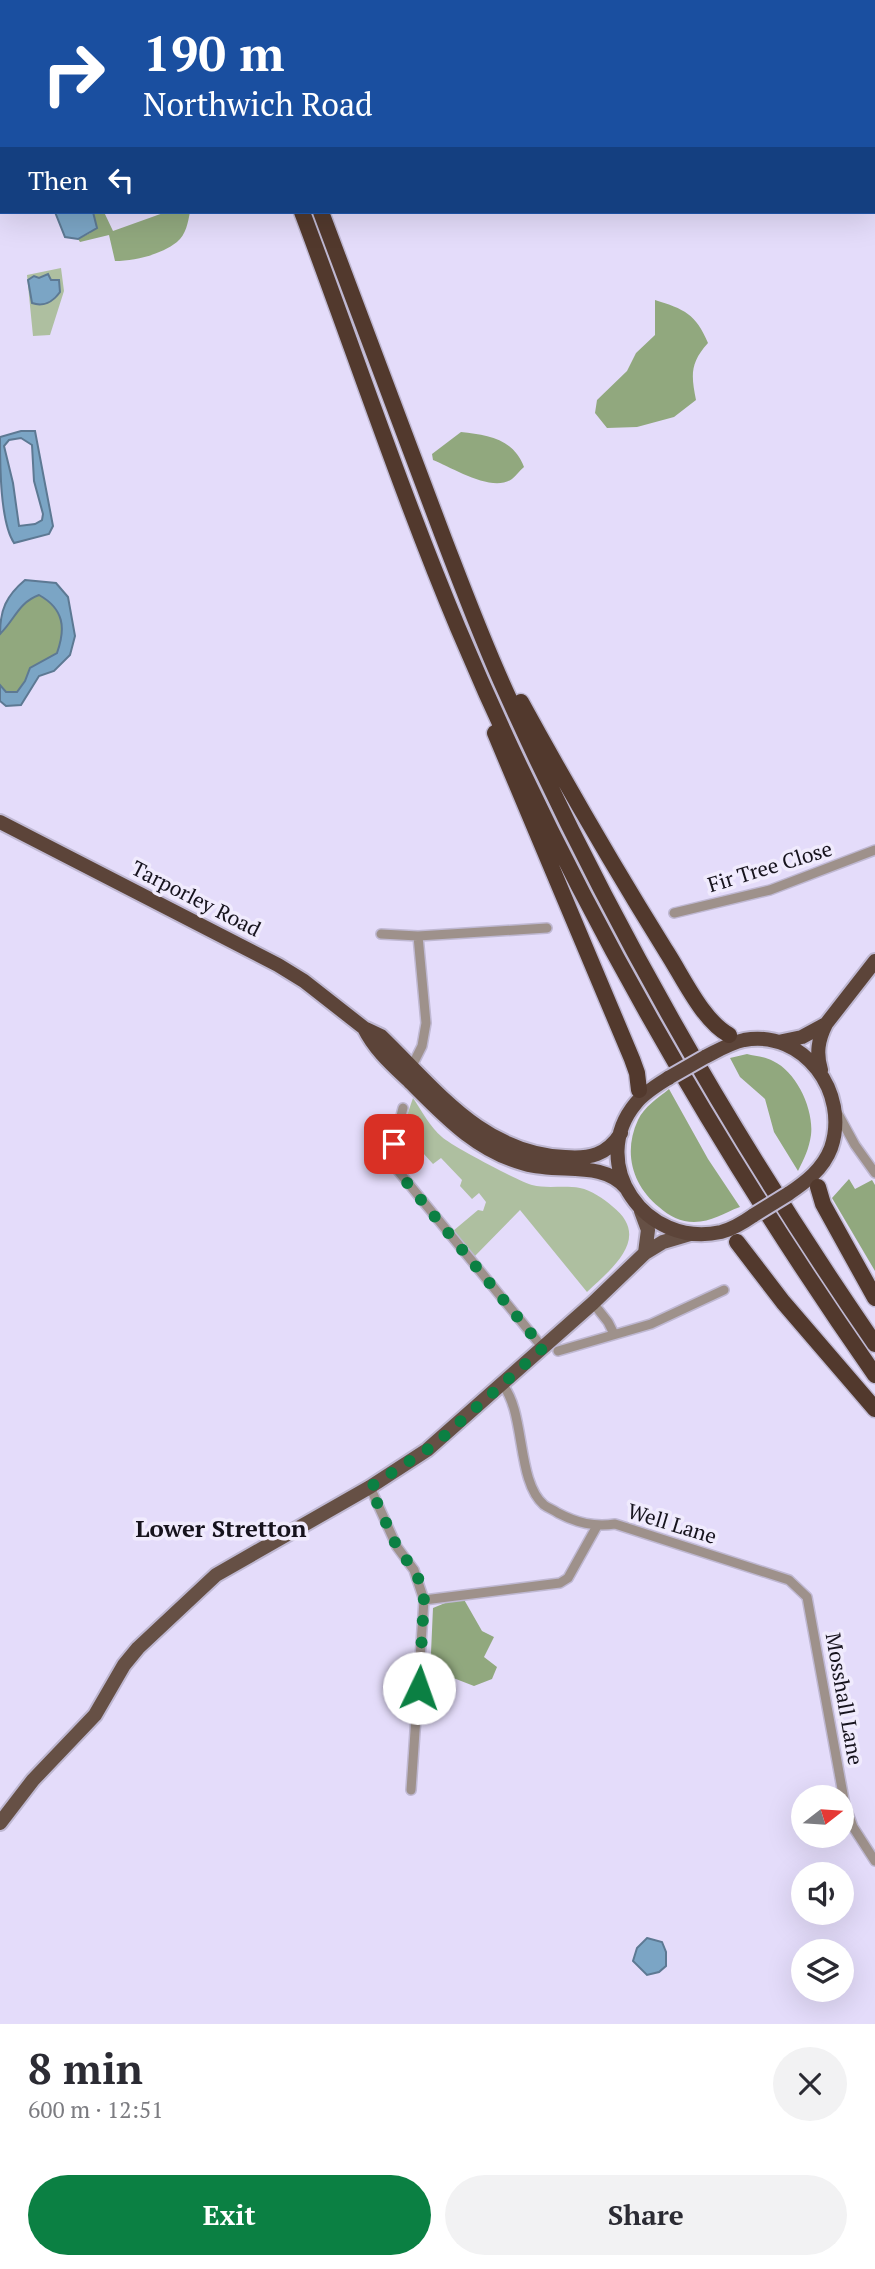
<!DOCTYPE html>
<meta charset="utf-8">
<style>
:root{--surface:#fff;--page:#f2f2f3;--text:#2b2b33;--muted:#7c7c81;--accent:#0b8043}
body{margin:0;font-family:"PT Serif",serif;background:var(--page);color:var(--text);height:100vh;display:flex;flex-direction:column;font-size:26px;white-space:nowrap}
*{box-sizing:border-box;margin:0}
p{font-size:23px;color:var(--muted)}
.icon{flex:none;width:38px;height:38px;fill:none;stroke:currentColor;stroke-width:2;stroke-linecap:round;stroke-linejoin:round}
.map{position:relative;height:2024px;overflow:hidden}
.panel{display:flex;flex-direction:column;background:var(--surface);flex:1}
.panel>*{flex:none}
.hud{position:absolute;left:0px;top:0px;width:875px;height:214px;box-shadow:0 7px 28px #0002;background:#1a4fa0;color:#fff;overflow:hidden}
.needle{width:46px;rotate:73deg}
.controls{position:absolute;left:791px;top:1785px;display:grid;gap:14px}
.controls a{display:grid;place-items:center;width:63px;height:63px;border-radius:50%;background:var(--surface);box-shadow:0 7px 28px #0002;font-size:35px}
.pin{position:absolute;display:grid;place-items:center;width:60px;height:60px;color:#fff;margin:-30px;border-radius:14px;box-shadow:0 4px 10px #0006}
.me{position:absolute;width:77px;margin:-38px;rotate:3deg;stroke-linejoin:round;filter:drop-shadow(0 0 5px #0008)}
.turn{display:flex;align-items:center;gap:24px;height:147px;padding:0 28px;font-size:32px}
.turn .icon{width:91px;height:91px;stroke-width:2.5}
.turn b{display:block;font-size:49px;line-height:60px}
.then{display:flex;align-items:center;height:66px;padding:0 28px;background:#0003;gap:14px;font-size:26px}
.round{display:grid;place-items:center;flex:none;width:74px;height:74px;border-radius:37px;background:var(--page)}
.overview{display:flex;align-items:center;justify-content:space-between;height:119px;padding:0 28px}
h1{font-size:42px;font-weight:700;line-height:52px}
.primary-button{display:flex;gap:14px;margin-top:auto;padding:14px 28px}
.primary-button a{flex:1;height:80px;border-radius:42px;background:var(--accent);color:#fff;font-size:28px;font-weight:700;line-height:80px;text-align:center}
.primary-button a+a{background:var(--page);color:var(--text)}
.map>svg:first-child{display:block}
.green{fill:#aebfa0}
.forest{fill:#91a87e}
.water{fill:#7ba5c5;stroke:#5d7993;stroke-width:2;fill-rule:evenodd}
.lines{fill:none;stroke-linecap:round;stroke-linejoin:round}
.minor-casing{stroke:#bfb8d2;stroke-width:12}
.secondary-casing{stroke:#bfb8d2;stroke-width:16}
.primary-casing{stroke:#bfb8d2;stroke-width:18}
.trunk-casing{stroke:#bfb8d2;stroke-width:18}
.motorway-casing{stroke:#bfb8d2;stroke-width:19}
.minor{stroke:#9e918b;stroke-width:9}
.secondary{stroke:#7e6b62;stroke-width:12}
.primary{stroke:#665045;stroke-width:14}
.trunk{stroke:#5c4439;stroke-width:14}
.motorway{stroke:#52392d;stroke-width:16}
.trunk-bridge-casing{stroke:#bfb8d2;stroke-width:18;stroke-linecap:butt}
.trunk-bridge{stroke:#5c4439;stroke-width:14}
.route{stroke:#0b8043;stroke-width:12;stroke-dasharray:0 21.6}
.labels{text-anchor:middle;stroke-width:7;stroke-linejoin:round;paint-order:stroke}
.street-label{font-size:21px;fill:#16131d;stroke:#f0ebfd}
.quarter-label{font-size:24px;font-weight:bold;fill:#16131d;stroke:#f0ebfd}
</style>
<div class="map">
<svg width="875" height="2024" viewBox="0 0 875 2024">
<rect width="100%" height="100%" fill="#e4dcfa"/>
<path class="green" d="M61,268L64,291L50,335L33,336L27,275Z
M413,1098C422,1111 430,1127 442,1137C450,1145 520,1182 532,1185C547,1189 564,1185 580,1188C591,1190 604,1199 612,1206C653,1238 611,1269 587,1292L520,1210L473,1258L453,1231L478,1210L483,1211L486,1202L479,1193L472,1199L460,1186L462,1180L441,1158L433,1164L423,1153L419,1156L417,1140L402,1130Z"/>
<path class="forest" d="M93,212H104L113,231L166,212H190C188,222 186,235 177,242C160,255 135,261 115,261L109,235L80,242L78,239L90,233Z
M655,300C684,309 696,314 708,343C690,363 691,375 696,400L674,417L637,427L607,428L595,413L597,400L627,371L636,353L655,335Z
M461,432C487,435 513,438 524,467C520,470 516,476 512,479C492,493 453,468 433,460L432,454Z
M39,595C64,610 66,628 57,653L31,668L25,681L17,692H6L0,685V634C16,618 18,603 39,595Z
M747,1054C755,1056 766,1057 773,1061C797,1072 814,1110 811,1135C809,1149 804,1159 798,1171L774,1132L765,1099L740,1077L730,1058Z
M669,1089L708,1159L740,1207C723,1213 712,1222 694,1222C681,1222 669,1216 659,1207C632,1185 623,1152 638,1120C644,1107 658,1098 669,1089Z
M849,1179L855,1189L872,1180L875,1185V1271L832,1198Z
M462,1596L482,1631L494,1637L484,1657L497,1667L492,1679L474,1686L443,1674L430,1675L433,1608Z"/>
<path class="water" d="M55,212H93L97,228L78,239L65,237Z
M48,274L51,280H59L60,292C53,302 43,307 32,303L28,280L34,276L39,278Z
M21,431H35L53,526L49,534L14,543C0,522 0,464 0,437ZM21,438L32,445L34,481L43,514L42,520L35,524L19,526L13,483L4,446L9,440Z
M25,580L56,583L68,597L75,636L70,655L54,671L39,676L21,705L6,706L0,701V685L6,692H17L25,681L30,668L57,653C66,628 64,609 39,595C18,603 16,618 0,634C0,610 6,596 25,580Z
M647,1938L662,1942L666,1952V1966L659,1972L647,1975L633,1961L637,1948Z"/>
<g class="lines">
<g class="minor-casing">
<path id="minor" d="M674,913L770,890L875,850
M381,934L418,936L547,928
M411,1068L422,1046L426,1023L418,936
M403,1108L394,1144L395,1167L543,1348
M837,1112L855,1145L875,1173
M593,1303L608,1322L614,1334
M558,1351L651,1324L724,1290
M502,1384C526,1412 516,1481 544,1505C548,1508 554,1510 558,1513C577,1523 594,1527 615,1524L789,1580L807,1597L845,1805L853,1827L875,1861
M370,1487L397,1547L414,1570L424,1600L411,1790
M424,1600L560,1583L568,1578L597,1526"/>
</g>
<g class="secondary-casing">
<path id="secondary" d="M873,8L875,10"/>
</g>
<g class="primary-casing">
<path id="primary" d="M641,1211L648,1230L645,1253
M0,1823L33,1780L95,1715L124,1665L138,1648L216,1575L370,1487L427,1450L593,1303L645,1253L663,1242L690,1234"/>
</g>
<g class="trunk-casing">
<path id="trunk" d="M0,822L278,965L304,981L364,1028L381,1036C436,1089 482,1153 565,1157C590,1159 607,1155 621,1133
M364,1028C375,1050 391,1064 409,1081C444,1116 476,1151 525,1164C560,1174 603,1160 626,1188
M778,1042L802,1037L826,1024
M705,1057C717,1051 730,1043 744,1040C804,1029 850,1093 831,1148C823,1169 806,1182 788,1194
M821,1070C816,1053 818,1040 826,1024L875,961
M670,1077C659,1084 645,1092 636,1103C586,1163 645,1249 721,1232C733,1229 744,1222 754,1215"/>
</g>
<g class="motorway-casing">
<path id="motorway" d="M222,0L223,2
M241,0L242,2
M302,212C354,350 401,492 458,628C569,892 712,1141 875,1375
M321,212C362,321 403,430 444,539C464,591 483,642 506,692C609,921 733,1138 875,1344
M521,702C567,786 615,869 666,951C683,977 702,1020 729,1035
M495,733L632,1059L637,1073L639,1090
M818,1187L823,1204L875,1298
M737,1242L783,1302L875,1409"/>
</g>
<use href="#minor" class="minor"/>
<use href="#secondary" class="secondary"/>
<use href="#primary" class="primary"/>
<use href="#trunk" class="trunk"/>
<use href="#motorway" class="motorway"/>
<g class="trunk-bridge-casing">
<path id="trunk-bridge" d="M670,1077L705,1057
M754,1215L788,1194"/>
</g>
<use href="#trunk-bridge" class="trunk-bridge"/>
</g>
<g class="lines">
<path class="route" d="M394,1144L395,1167L408,1184L543,1348L434,1445L370,1487L397,1547L414,1570L420,1582L424,1600L419,1688"/>
</g>
<g class="labels">
<g class="street-label">
<text transform="translate(770 867) rotate(-17)" y="7">Fir Tree Close</text>
<text transform="translate(196 899) rotate(27)" y="7">Tarporley Road</text>
<text transform="translate(672 1524) rotate(17)" y="7">Well Lane</text>
<text transform="translate(844 1699) rotate(80)" y="7">Mosshall Lane</text>
</g>
<g class="quarter-label">
<text x="221" y="1537">Lower Stretton</text>
</g>
</g>
</svg>
<div class="controls">
<a><svg class="needle" viewBox="-14 -14 28 28"><path d="M0-13l5 13h-10z" fill="#e53935"/><path d="M0 13l5-13h-10z" fill="#7c7c81"/></svg></a>
<a><svg class="icon" aria-label="sound" viewBox="0 0 24 24"><path d="M4 9h4l5-4v14l-5-4H4zM17 9q2 3 0 6"/></svg></a>
<a><svg class="icon" aria-label="layers" viewBox="0 0 24 24"><path d="M12 4l9 5-9 5-9-5zM3 14l9 5 9-5"/></svg></a>
</div>
<div class="pin" style="left:394px;top:1144px;background:#d93025"><svg class="icon" aria-label="arrive" viewBox="0 0 24 24"><path d="M6 21V4h12l-3 4 3 4H6"/></svg></div>
<svg class="me" style="left:419px;top:1688px" viewBox="-20 -20 40 40"><circle r="19" fill="#fff"/><path d="M0-13L10 11 0 6-10 11z" fill="#0b8043"/></svg>
<div class="hud">
<div class="turn"><svg class="icon" aria-label="right" viewBox="0 0 24 24"><path d="M7 20v-9h11M14 6l5 5-5 5"/></svg><div><b>190 m</b>Northwich Road</div></div>
<div class="then">Then<svg class="icon" aria-label="left" viewBox="0 0 24 24"><path d="M17 20v-9H6M10 6l-5 5 5 5"/></svg></div>
</div>
</div>
<section class="panel">
<div class="overview"><div><h1>8 min</h1><p>600 m · 12:51</p></div><a class="round"><svg class="icon" aria-label="close" viewBox="0 0 24 24"><path d="M6 6l12 12M18 6L6 18"/></svg></a></div>
<div class="primary-button"><a>Exit</a><a>Share</a></div>
</section>
